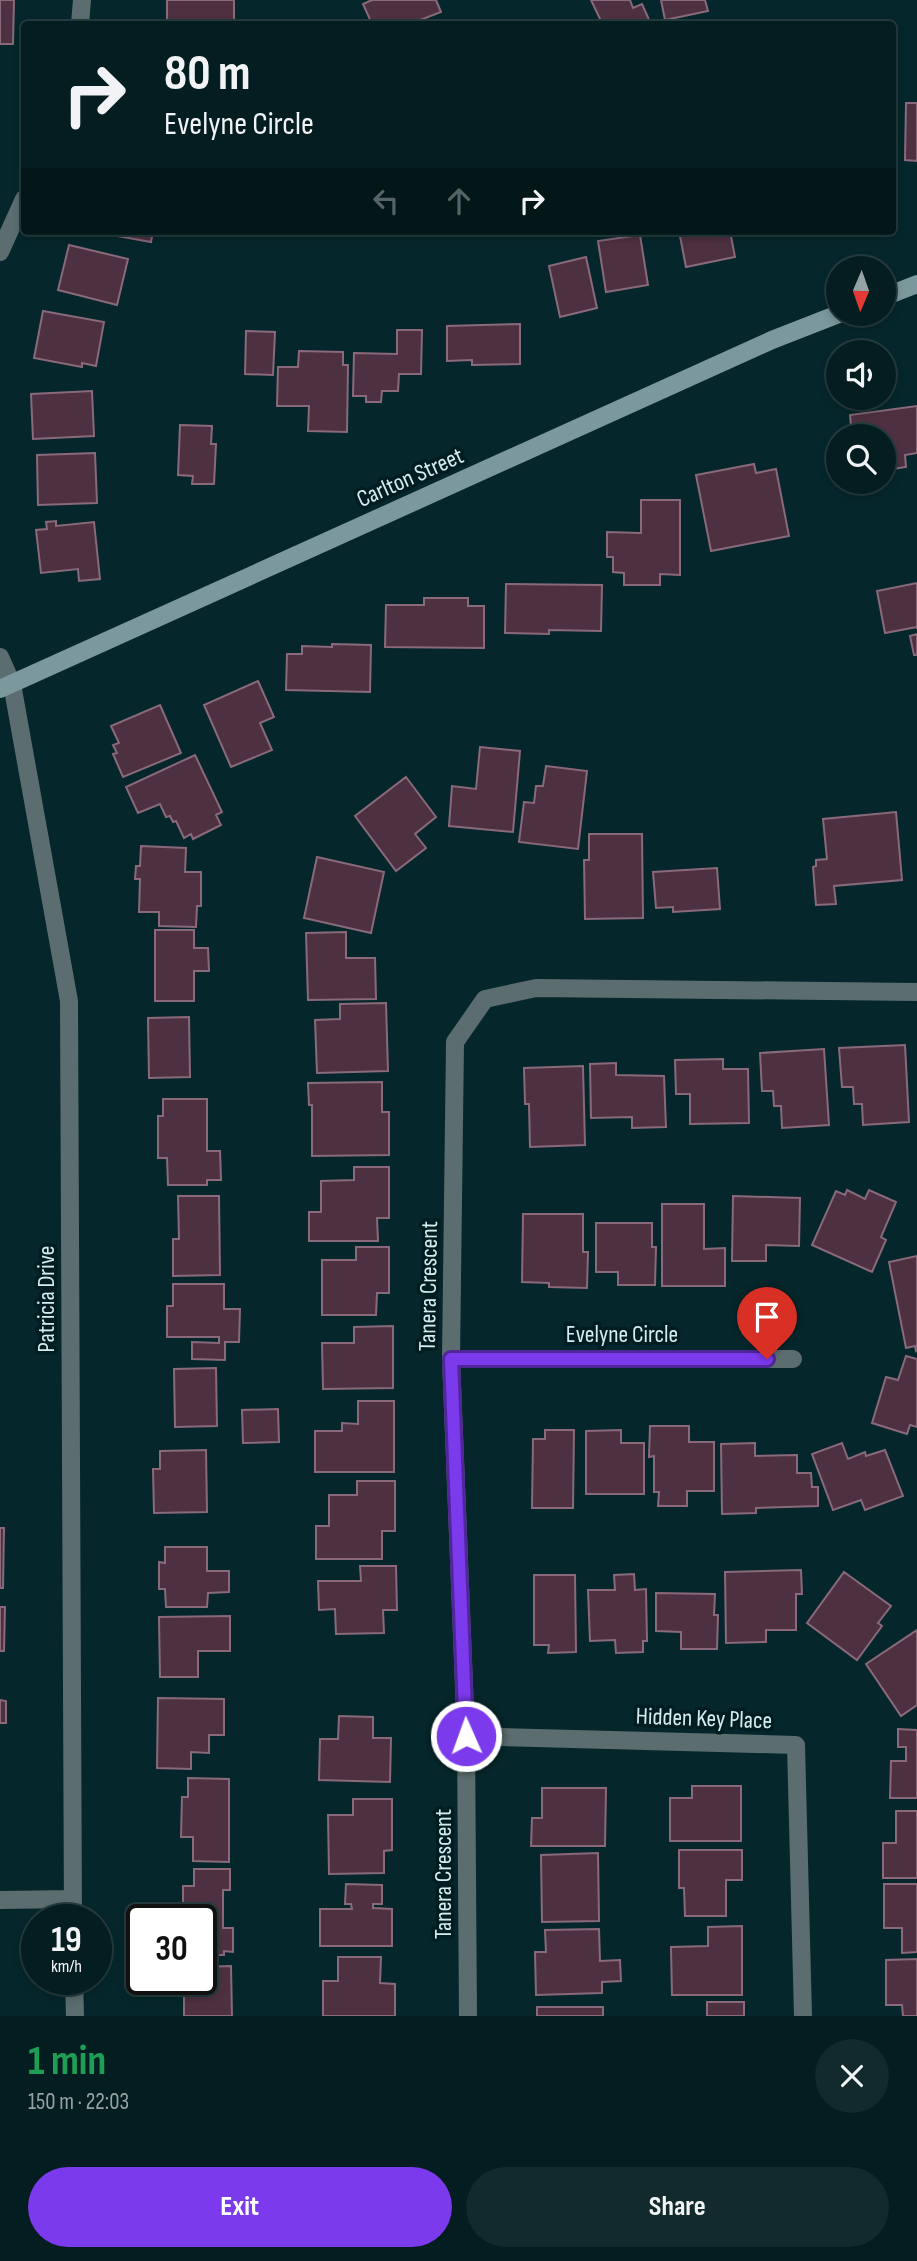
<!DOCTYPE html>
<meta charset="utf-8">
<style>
:root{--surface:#041d20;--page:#122a2d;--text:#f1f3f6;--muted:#97a2a5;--line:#253b3e;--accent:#7c3aed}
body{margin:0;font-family:"Sofia Sans Condensed",sans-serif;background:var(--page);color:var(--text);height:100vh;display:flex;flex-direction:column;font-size:26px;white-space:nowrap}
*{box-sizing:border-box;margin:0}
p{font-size:23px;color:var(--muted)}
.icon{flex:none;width:38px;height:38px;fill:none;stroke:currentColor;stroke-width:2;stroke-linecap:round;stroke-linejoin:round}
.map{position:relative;height:2016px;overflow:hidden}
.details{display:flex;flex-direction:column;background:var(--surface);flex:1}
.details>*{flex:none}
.top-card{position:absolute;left:21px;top:21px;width:875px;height:214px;border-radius:7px;box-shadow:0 4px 10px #0003,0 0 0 2px var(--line);background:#041d20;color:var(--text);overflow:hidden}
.needle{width:46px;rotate:182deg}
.tools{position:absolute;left:826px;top:256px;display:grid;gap:14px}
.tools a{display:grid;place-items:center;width:70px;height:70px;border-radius:50%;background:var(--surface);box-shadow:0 4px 10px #0003,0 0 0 2px var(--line);font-size:35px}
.speed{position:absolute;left:21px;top:1904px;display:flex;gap:14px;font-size:35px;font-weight:700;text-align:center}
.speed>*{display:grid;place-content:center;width:91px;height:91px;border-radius:50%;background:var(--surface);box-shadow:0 4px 10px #0003,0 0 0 2px var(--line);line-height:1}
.speed small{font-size:18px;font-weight:400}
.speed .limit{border:4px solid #111;border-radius:10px;background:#fff;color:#111}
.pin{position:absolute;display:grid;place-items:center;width:60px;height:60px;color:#fff;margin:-72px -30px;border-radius:50% 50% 50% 0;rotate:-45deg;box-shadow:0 0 7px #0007}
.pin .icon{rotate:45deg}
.me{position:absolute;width:77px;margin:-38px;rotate:358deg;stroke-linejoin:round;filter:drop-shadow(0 0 5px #0008)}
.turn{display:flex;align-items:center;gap:24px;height:147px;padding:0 28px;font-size:32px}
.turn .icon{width:91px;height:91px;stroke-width:2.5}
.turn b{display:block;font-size:49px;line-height:60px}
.lanes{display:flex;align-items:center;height:66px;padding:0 28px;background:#0003;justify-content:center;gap:35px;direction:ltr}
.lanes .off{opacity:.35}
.round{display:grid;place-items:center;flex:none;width:74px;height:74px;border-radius:37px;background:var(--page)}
.headline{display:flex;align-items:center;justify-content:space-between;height:119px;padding:0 28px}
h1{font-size:42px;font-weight:700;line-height:52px;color:#1e9e55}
.primary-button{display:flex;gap:14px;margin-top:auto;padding:14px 28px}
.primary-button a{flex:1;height:80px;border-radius:42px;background:var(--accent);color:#fff;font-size:28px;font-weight:700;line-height:80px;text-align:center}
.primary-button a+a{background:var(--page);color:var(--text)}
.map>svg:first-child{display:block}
.building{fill:#4d3140;stroke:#89697a;stroke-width:2}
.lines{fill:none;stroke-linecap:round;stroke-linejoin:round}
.street{stroke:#5b6d6f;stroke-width:18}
.secondary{stroke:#7b989c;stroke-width:18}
.route-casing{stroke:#51269a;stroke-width:18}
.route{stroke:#7c3aed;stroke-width:12}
.labels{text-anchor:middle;stroke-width:7;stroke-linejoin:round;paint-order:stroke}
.street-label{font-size:24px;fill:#d6ecef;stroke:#001d21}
</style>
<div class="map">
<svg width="917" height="2016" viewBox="0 0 917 2016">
<rect width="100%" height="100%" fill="#05272b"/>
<path class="building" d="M0,0H14L13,44H0Z
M167,0H234V24H181V21H167Z
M372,0H436L441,12L410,24H372L363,4Z
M591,0H630L633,8L642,4L651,24H598L602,23Z
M661,0H705L708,11L665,20Z
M906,103H917V161L905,160Z
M90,231H153L151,242Z
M679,231H730L735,257L686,267Z
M640,235L648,285L606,292L598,241Z
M69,245L128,259L117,305L58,290Z
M586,257L597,308L560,317L549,266Z
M43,311L104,322L96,366L82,363V367L34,358Z
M520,324V364L472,365V360L447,361V326Z
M397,330H422L421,374H399L398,391H382L381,402H366V396H353L354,353L397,354Z
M246,331L275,332L273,375L245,374Z
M299,351L343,352V365H348L347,432L308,431L309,406H277L278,367H298Z
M92,391L94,436L33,439L31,394Z
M917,406V453L905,455L906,467L886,470L884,436H852L850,415Z
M180,425L212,426L211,444H216L214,484H192L193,476L178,475Z
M838,444V481H865V484L839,487L834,445Z
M95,453L97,503L38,505L37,455Z
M754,464L756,473L776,469L789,536L711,551L696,475Z
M641,500H680V575L660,574V585H624V573L613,572V557H607V532L641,533Z
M56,521V526L94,522L100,579L79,581L78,569L41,573L36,530L47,529L46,522Z
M917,583V629V627L885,633L877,591Z
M506,584L602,585L601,631L549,630V634L505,633Z
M424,598H468V606H484V648L385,647L386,605H424Z
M917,634V655H914L910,636Z
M332,644L371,645L370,692L286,690L287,654H302V646L332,647Z
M258,681L274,717L260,723L272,750L231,767L204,705Z
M160,705L181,753L123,777L113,754L117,753L113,745L119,743L111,726Z
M480,747L520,751L513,832L449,826L452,786L476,789Z
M195,755L222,812L216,815L221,825L193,839L191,834L184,838L176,821L173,822L170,816L166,817L160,804L138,813L126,787Z
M546,766L587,771L578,849L519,842L524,802L534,803L536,786H543Z
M406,777L436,817L415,834L426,848L396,871L355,816Z
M896,812L902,880L834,886L836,904L816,905L813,867L816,866V860L827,859L823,819Z
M589,834H642L643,918L585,919L584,860H589Z
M141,846L186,848L185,872H201V906H197L196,927L159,926V912H139L140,879H135L136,866H140Z
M317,857L384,872L371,933L304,918Z
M717,868L720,909L673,912V907L656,908L653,872Z
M155,930H194V948H208L209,971H194V1001H155Z
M346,932V958H375L376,999L308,1000L306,933Z
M386,1003L388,1071L317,1073L315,1020L340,1019V1004Z
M189,1017L190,1077L149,1078L148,1018Z
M905,1045L909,1122L863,1125L862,1104H854L853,1087H842L839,1048Z
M824,1049L829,1125L782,1128L781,1106H774L773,1091H762L760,1053Z
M723,1059V1069H748L749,1123L690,1124V1094H676L675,1060Z
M616,1063V1075L664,1076L666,1127L632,1128V1117L591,1118L590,1064Z
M583,1066L585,1145L530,1147L529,1104H525L524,1068Z
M382,1082V1112H389V1155L312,1156V1105H309L308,1083Z
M163,1099H207V1151H220L221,1180H207V1185H168L167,1158H158V1116H163Z
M354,1167H389V1218H377L378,1241H309V1212H321V1181L354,1180Z
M847,1190L865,1199L869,1190L896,1202L881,1237L886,1240L872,1272L812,1245L836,1191L845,1195Z
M178,1196H219L220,1275L173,1276V1239H179Z
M733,1196L800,1198L799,1246L766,1245V1261H732Z
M662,1204H704V1249L725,1248V1286H662Z
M523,1214H583V1252H588L587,1288L549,1287V1283L522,1282Z
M596,1223H652V1247H656L655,1285H618V1272H596Z
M356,1247H389V1293H377L376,1315H322V1260H356Z
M917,1256V1350L916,1351L915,1346L906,1348L889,1262Z
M173,1284H224V1309H240L239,1342H225V1360L192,1359V1342L219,1343V1337H167V1306H173Z
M393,1326V1388L323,1389L322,1343H354V1327Z
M906,1356L917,1359V1427L910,1425L907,1434L872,1423L886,1377L898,1380Z
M216,1368L217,1426L175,1427L174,1369Z
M358,1401H394V1472H315V1431H342V1423L358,1424Z
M278,1409L279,1442L243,1443L242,1410Z
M650,1426H689V1442H714V1491H687V1506H658L659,1492H654V1456L649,1457Z
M545,1430H574L573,1508H532L533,1439H545Z
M621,1430V1443H644V1494H586V1431Z
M755,1443V1456L797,1455V1473H811L812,1487H818V1506L756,1508V1513L722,1514L721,1444Z
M842,1443L848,1459L865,1452L866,1456L885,1450L903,1496L865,1510L861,1500L833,1510L812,1454Z
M206,1450L207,1512L154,1513L153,1469H160V1451Z
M357,1481H395V1531H382V1559H316V1526H329V1495H357Z
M0,1528H4L3,1588H0Z
M165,1547H207V1571H229V1592L208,1593L207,1607H166L165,1589H159V1562L165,1563Z
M360,1566H396L397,1610H383L384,1633L336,1634L335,1609L319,1610L318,1581H361Z
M801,1570L802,1594H796V1630H766V1642L726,1643L725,1572Z
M844,1572L891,1606L878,1623L882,1626L857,1660L807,1623Z
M634,1574L635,1590L646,1589L647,1641H643V1652L616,1653L615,1640L590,1641L588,1590H615L614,1575Z
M534,1575H575L576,1652L548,1653L549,1645H534Z
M656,1593L715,1594L714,1615H718L717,1649H681V1632L656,1631Z
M0,1607H5L4,1651H0Z
M230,1616V1651H198V1677H160L159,1617Z
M917,1630V1705L901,1716L866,1664Z
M158,1698L224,1699V1735H209V1753L191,1752V1769L157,1768Z
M0,1700L6,1701V1723H0Z
M339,1716L373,1717V1738H391L390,1782L319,1780L320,1739H338Z
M898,1729L917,1730V1798H890L891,1761H906V1747H898Z
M188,1778L229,1779V1862L193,1861V1837H181L182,1797H188Z
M692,1786H741V1841H670V1798H692Z
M542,1788H606L605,1846H531L532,1818H542Z
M353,1799H392V1850L384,1851V1873L329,1874L328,1815H353Z
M896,1811H917V1878H883V1843H896Z
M679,1850H742V1880H726V1916H685L684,1888H679Z
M598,1853L599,1921L542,1922L541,1855Z
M194,1869H230V1890H223V1928H233V1952L224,1951V1955H201V1920H183V1886H194Z
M346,1884L382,1885V1904H373V1908L392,1909V1946H320V1909H352L351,1904H345Z
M884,1884H917V1952L902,1953V1928H884Z
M742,1926V1995H672L671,1947L708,1946V1927Z
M599,1929L600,1961L620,1960L621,1981L602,1982V1993L536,1995L535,1952H546L545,1930Z
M338,1957H381L380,1983L395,1984V2016H323V1981H338Z
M917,1959V2016H903L902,2005H886V1960Z
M231,1966L232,2016H184V1991H191V1979H201V1967Z
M707,2002H744V2016H707Z
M537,2007H603V2016H537Z"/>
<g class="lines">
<path class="street" d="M80,24L82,0
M0,252L24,199
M0,657L12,684L69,1001L73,1920
M451,1359H793
M466,1736L796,1745L803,2016
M0,1900L72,1899
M74,1979L75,2016
M468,2016L466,1736L451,1359L455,1042L485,999L536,988L917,992"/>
<path class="secondary" d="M884,297L917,284
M0,689L772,340L841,313"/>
</g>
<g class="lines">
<g class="route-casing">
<path id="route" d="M466,1736L451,1359H767"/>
</g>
<use href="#route" class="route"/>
</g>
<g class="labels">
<g class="street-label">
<text transform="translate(410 477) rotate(-24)" y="8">Carlton Street</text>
<text transform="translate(428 1286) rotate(-89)" y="8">Tanera Crescent</text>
<text transform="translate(46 1299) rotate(-90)" y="8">Patricia Drive</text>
<text x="622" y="1342">Evelyne Circle</text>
<text transform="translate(704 1718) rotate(2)" y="8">Hidden Key Place</text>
<text transform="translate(443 1874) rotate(-90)" y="8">Tanera Crescent</text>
</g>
</g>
</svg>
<div class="tools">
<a><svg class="needle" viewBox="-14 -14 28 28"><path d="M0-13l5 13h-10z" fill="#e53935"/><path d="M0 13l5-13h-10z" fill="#97a2a5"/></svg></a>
<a><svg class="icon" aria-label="sound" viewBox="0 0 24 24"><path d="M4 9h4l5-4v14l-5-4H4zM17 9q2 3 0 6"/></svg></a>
<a><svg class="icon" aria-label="search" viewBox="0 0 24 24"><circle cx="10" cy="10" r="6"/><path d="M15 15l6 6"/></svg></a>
</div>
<div class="speed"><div>19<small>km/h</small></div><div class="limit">30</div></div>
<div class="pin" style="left:767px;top:1359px;background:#d93025"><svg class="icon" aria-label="arrive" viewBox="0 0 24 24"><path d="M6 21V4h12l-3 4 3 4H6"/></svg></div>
<svg class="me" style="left:466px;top:1736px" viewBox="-20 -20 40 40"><circle r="17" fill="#7c3aed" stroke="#fff" stroke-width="3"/><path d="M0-11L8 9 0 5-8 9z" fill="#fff"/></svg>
<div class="top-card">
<div class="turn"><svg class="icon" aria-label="right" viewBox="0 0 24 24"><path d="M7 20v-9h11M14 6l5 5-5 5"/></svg><div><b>80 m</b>Evelyne Circle</div></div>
<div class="lanes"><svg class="icon off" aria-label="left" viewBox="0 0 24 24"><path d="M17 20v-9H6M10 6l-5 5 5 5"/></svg><svg class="icon off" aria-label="ahead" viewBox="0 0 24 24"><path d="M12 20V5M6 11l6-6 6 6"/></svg><svg class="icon" aria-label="right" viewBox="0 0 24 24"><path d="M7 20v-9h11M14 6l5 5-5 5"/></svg></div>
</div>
</div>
<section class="details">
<div class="headline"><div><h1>1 min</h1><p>150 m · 22:03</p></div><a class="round"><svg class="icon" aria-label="close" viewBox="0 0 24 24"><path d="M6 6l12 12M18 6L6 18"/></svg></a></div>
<div class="primary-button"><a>Exit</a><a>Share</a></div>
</section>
